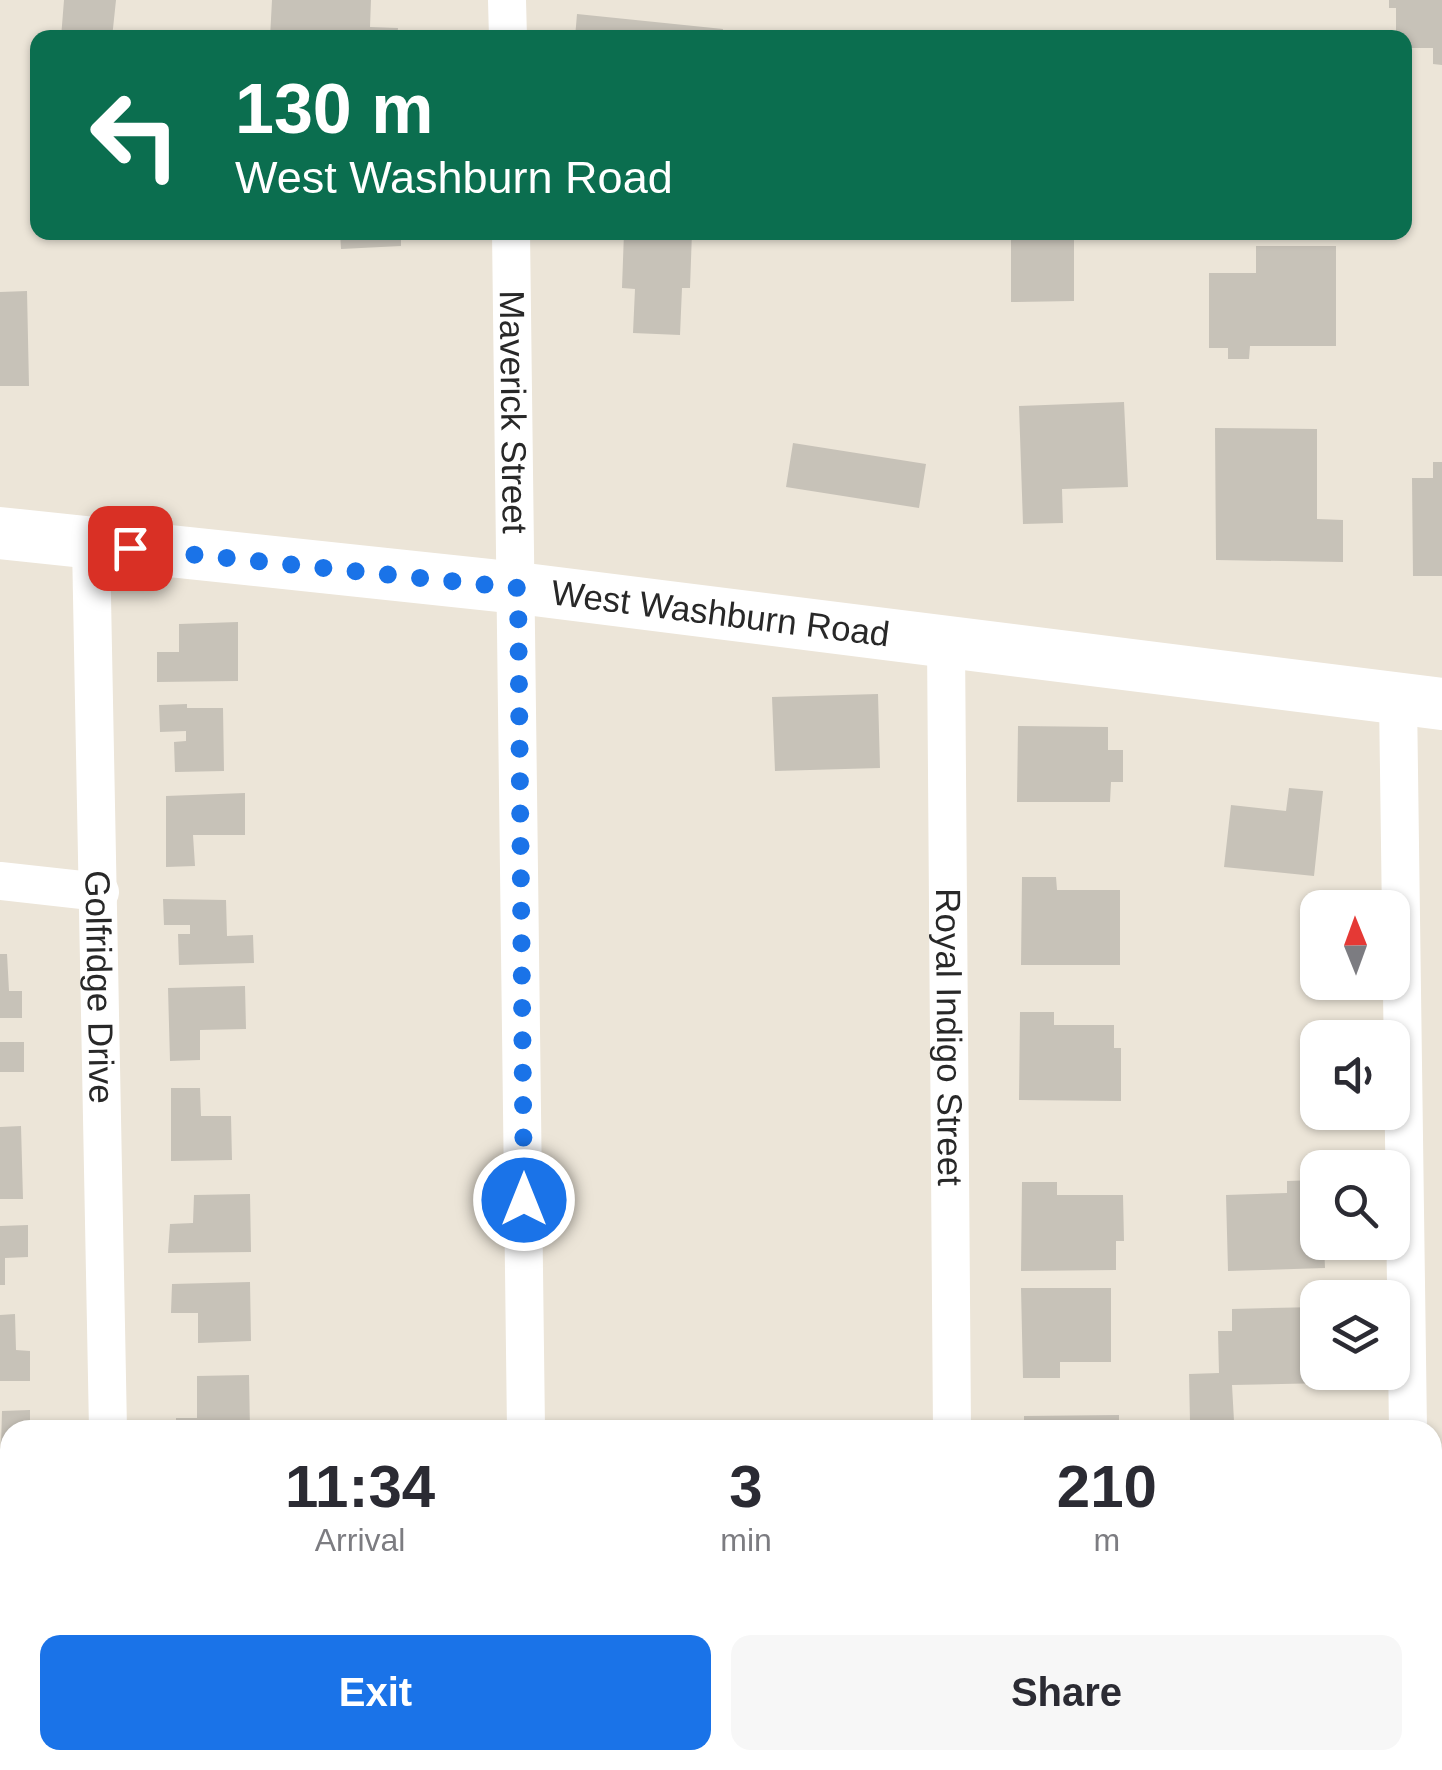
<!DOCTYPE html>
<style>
:root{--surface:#fff;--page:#f7f7f7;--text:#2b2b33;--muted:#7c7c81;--accent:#1a73e8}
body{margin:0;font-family:Helvetica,sans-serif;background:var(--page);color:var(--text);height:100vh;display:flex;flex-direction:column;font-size:38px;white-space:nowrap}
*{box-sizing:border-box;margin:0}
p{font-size:32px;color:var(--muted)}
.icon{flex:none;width:55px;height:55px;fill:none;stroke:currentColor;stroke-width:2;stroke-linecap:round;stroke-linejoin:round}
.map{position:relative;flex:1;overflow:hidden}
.drawer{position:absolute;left:0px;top:1420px;width:1442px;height:350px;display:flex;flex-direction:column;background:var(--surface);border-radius:30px 30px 0 0;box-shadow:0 2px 8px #0004}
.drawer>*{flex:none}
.hud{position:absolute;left:30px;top:30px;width:1382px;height:210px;border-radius:20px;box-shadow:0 2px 8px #0004;background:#0b6e4f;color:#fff;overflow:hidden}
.needle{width:65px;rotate:359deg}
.controls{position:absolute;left:1300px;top:890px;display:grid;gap:20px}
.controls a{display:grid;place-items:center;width:110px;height:110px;border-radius:20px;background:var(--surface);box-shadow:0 2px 8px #0004;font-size:50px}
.pin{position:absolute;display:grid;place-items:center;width:85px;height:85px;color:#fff;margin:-42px;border-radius:20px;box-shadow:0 5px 15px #0006}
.me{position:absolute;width:110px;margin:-55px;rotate:0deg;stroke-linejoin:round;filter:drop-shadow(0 0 8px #0008)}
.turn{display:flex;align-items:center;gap:35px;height:210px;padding:0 40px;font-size:45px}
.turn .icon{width:130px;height:130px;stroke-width:2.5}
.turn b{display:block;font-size:70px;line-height:85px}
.eta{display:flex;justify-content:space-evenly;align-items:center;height:170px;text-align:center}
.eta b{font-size:60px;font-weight:800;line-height:70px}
.cta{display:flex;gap:20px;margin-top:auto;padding:20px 40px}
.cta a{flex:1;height:115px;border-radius:20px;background:var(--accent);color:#fff;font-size:40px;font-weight:800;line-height:115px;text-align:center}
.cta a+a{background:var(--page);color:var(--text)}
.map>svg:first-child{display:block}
.building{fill:#c7c2b8}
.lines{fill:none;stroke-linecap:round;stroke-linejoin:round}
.street{stroke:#fff;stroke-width:38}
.secondary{stroke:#fff;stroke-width:52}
.route{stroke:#1a73e8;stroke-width:18;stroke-dasharray:0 32.4}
.labels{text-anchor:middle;stroke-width:8;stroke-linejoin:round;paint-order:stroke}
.street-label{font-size:35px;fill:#282828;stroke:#fff}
</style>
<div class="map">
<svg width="1442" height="1770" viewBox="0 0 1442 1770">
<rect width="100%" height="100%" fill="#ece5d8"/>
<path class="building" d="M64,0H116L112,38H61Z
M272,0H371L370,27L398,28L397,38H270Z
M1389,0H1442V65L1433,64V48H1405V38H1396V8H1389Z
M577,14L723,29L722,38H575Z
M340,232H401V246L341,249Z
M624,232H692L690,288H682L680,335L633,333L635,289L622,288Z
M1011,232H1074V301L1011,302Z
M1256,246H1336V346H1250L1249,359H1228V348H1209V273H1256Z
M27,291L29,386H0V292Z
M1124,402L1128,487L1062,489L1063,523L1023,524L1019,406Z
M1215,428L1317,429V519L1343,520V562L1216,560Z
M793,443L926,464L919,508L786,487Z
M1433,462H1442V576H1413L1412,478H1433Z
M238,622V681L157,682V652H179V624Z
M878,694L880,768L775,771L772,697Z
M187,704V708H223L224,771L175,772L174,742L186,741V731L160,732L159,705Z
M1018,726L1108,727V750H1123V782H1111L1110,802H1017Z
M1289,788L1323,791L1314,876L1224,867L1231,805L1286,811Z
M245,793V835H193L195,866L166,867V796Z
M1022,877H1056L1057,890H1120V965H1021Z
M163,899L226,900L227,936L253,935L254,963L179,965L178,934H190V925H164Z
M0,954H7L9,991H22V1018H0Z
M245,986L246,1029L200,1030V1060L170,1061L168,988Z
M1020,1012H1054V1025H1114V1048H1121V1101L1019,1100Z
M0,1042H24V1072H0Z
M171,1088H200L201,1116H231L232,1160L171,1161Z
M21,1126L23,1199H0V1127Z
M1318,1180V1242H1324L1325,1268L1228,1271L1226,1195L1287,1193V1181Z
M1022,1182H1057V1195H1123L1124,1241H1116V1270L1021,1271Z
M250,1194L251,1252L168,1253L170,1224L193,1223L194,1195Z
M28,1225V1257L5,1258V1285H0V1226Z
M250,1282L251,1341L198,1343V1313H171L172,1284Z
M1021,1288H1111V1362H1060V1378H1023Z
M1318,1307V1372H1328V1383L1232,1385L1234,1421L1190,1422L1189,1374L1219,1373L1218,1331H1232V1309Z
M15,1314L16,1350L30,1351V1381H0V1315Z
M249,1375L250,1430H176V1418H197V1376Z
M30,1410V1430H10L8,1482H0L2,1411Z
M1119,1415V1430H1024V1416Z
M10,1506V1565H0V1507Z
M0,1595H10V1654H0Z
M10,1679V1744H0V1680Z
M1045,1760H1137V1765L1045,1768Z
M1238,1760H1329V1770H1238Z"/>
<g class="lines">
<g class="street">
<path d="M507,0L508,38"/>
<path id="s1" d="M511,232L526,1430"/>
<path id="s2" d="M91,545L108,1430"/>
<path id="s3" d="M946,642L952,1430"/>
<path d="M1398,698L1408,1430"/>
<path d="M0,881L100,892"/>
<path d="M113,1760L114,1770"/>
<path d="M529,1760V1770"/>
<path d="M1412,1760V1770"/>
<path d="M976,1770V1760"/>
</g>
<path class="secondary" id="s4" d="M0,533L518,588L1442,704"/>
</g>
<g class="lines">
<path class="route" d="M130,548L518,588L524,1200"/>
</g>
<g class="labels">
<g class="street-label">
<text dy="12" stroke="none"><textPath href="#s1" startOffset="180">Maverick Street</textPath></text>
<text dy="12" stroke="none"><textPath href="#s4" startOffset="725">West Washburn Road</textPath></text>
<text dy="12" stroke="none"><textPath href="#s2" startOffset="442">Golfridge Drive</textPath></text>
<text dy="12" stroke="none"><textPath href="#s3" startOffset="395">Royal Indigo Street</textPath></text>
</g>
</g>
</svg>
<div class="controls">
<a><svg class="needle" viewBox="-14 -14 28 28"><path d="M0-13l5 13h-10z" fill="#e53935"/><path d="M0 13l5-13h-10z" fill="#7c7c81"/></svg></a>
<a><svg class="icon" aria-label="sound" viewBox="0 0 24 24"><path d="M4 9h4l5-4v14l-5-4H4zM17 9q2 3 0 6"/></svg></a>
<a><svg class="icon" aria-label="search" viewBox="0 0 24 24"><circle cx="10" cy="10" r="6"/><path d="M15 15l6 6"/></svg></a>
<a><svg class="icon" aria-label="layers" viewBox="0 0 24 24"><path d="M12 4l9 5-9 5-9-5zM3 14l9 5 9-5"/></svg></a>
</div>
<div class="pin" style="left:130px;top:548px;background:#d93025"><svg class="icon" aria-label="arrive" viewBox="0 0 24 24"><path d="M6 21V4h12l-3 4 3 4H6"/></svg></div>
<svg class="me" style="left:524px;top:1200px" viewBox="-20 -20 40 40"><circle r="17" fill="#1a73e8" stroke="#fff" stroke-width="3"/><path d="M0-11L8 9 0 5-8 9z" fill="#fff"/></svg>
<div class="hud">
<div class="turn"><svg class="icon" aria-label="left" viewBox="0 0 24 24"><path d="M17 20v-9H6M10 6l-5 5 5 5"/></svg><div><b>130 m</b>West Washburn Road</div></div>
</div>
<section class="drawer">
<div class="eta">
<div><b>11:34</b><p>Arrival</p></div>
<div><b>3</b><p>min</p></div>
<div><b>210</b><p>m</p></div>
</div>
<div class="cta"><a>Exit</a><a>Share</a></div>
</section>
</div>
